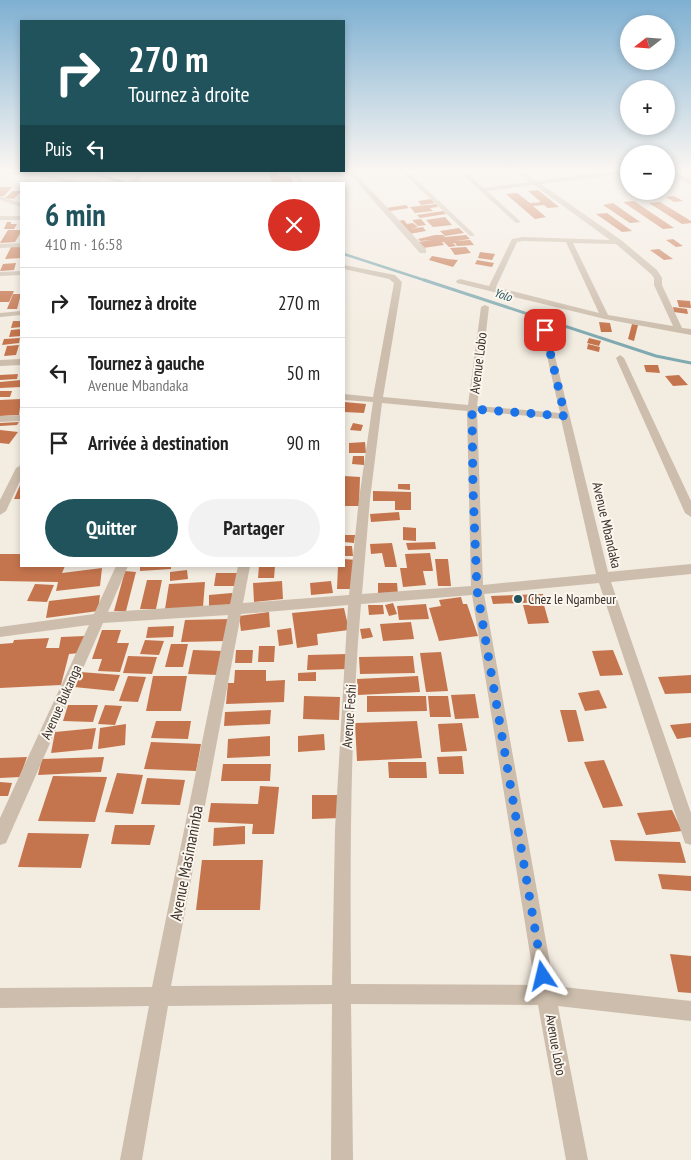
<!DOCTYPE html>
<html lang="fr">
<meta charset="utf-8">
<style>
:root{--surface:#fff;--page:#f2f2f2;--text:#222;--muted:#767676;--line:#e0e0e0;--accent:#20535c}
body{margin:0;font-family:"PT Sans Narrow",sans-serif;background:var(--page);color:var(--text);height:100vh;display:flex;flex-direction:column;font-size:19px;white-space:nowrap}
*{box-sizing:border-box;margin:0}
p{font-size:16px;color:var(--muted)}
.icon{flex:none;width:28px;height:28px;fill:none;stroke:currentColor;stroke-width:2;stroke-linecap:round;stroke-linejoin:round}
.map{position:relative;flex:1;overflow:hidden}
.details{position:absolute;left:20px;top:182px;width:325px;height:385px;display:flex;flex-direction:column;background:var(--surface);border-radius:0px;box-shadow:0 2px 8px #0003}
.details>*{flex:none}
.guide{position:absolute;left:20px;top:20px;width:325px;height:152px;border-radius:0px;box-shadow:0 2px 8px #0003;background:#20535c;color:#fff;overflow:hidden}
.needle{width:32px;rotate:253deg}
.tools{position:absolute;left:620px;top:15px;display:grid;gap:10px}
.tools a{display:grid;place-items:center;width:55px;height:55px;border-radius:50%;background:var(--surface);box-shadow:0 2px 8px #0003;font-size:25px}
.pin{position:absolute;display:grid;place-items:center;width:42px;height:42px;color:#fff;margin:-21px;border-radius:10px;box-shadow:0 2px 8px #0006}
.me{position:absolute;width:55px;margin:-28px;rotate:350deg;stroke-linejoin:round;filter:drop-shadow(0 0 4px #0008)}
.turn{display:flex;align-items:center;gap:18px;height:105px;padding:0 25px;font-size:22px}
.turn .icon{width:65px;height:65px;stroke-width:2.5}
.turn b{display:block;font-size:35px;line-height:42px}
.then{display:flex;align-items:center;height:48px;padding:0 25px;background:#0003;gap:10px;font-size:19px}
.round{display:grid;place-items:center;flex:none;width:52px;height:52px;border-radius:26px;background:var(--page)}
.headline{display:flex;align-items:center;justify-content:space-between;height:85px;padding:0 25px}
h1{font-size:30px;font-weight:700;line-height:38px;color:var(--accent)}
.cta{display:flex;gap:10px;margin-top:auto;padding:10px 25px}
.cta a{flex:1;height:58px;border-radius:30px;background:var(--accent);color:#fff;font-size:20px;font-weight:700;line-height:58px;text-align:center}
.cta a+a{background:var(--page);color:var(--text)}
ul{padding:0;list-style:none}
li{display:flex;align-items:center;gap:15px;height:70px;padding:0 25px;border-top:1px solid var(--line)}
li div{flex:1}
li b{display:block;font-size:19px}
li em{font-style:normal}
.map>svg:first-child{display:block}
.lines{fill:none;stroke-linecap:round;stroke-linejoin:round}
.stream-far1{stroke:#80aab1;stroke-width:2.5}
.stream{stroke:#80aab1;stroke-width:3}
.building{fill:#c5754d}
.minor{fill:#ccbdac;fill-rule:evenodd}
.route{stroke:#1a73e8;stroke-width:9;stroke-dasharray:0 16.2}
.poi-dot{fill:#20535c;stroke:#fbf6ee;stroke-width:2}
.labels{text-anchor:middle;stroke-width:4;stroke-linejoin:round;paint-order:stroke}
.far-water-label{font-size:12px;font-style:italic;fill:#20535c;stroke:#fbf6ee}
.street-label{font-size:14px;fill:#3a312b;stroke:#fbf6ee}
.poi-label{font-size:14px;fill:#3a312b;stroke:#fbf6ee;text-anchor:start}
.near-street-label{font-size:16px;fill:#3a312b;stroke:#fbf6ee}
</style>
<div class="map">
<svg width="691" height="1160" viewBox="0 0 691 1160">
<rect width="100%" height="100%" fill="#f3ece1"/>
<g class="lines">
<path class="stream-far1" d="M88,171L128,184
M344,254L427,281"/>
<path class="stream" d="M424,280L656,356L691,363"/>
</g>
<path class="building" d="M269,172H277L279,176L291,177L293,182L272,184Z
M0,187H12L4,196H0Z
M538,190L559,207L548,208L544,205L533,206L546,217L535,219L506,194L517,193L530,203L541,202L528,191Z
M13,191H21L14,199L5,198Z
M674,196L683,201L674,202L666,197Z
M431,199L435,203L421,205L418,201Z
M634,201L674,228L663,229L623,202Z
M660,202L691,221V223L682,224L649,203Z
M613,203L640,222L630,223L603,205Z
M436,204L438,207L430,208L433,211L415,213L410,207Z
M406,205L409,208L390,211L386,208Z
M443,211L446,214L420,218L417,215Z
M607,213L632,231L622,232L596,214Z
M445,217L452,225L433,227L426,220Z
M421,219L426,225L418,226L412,220Z
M404,220L407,224L413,223L418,227L410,229L423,227L426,231L409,234L398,221Z
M7,222H11V224H17L14,229H4Z
M459,228L464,233L445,236L440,231Z
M8,230H21V232L15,242L0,243Z
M435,235H443L445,237L466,235L470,239L455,241L470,240L474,245L457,246L455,243H453L456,246L449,247L444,242H442L444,245L423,248L418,242L432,240L420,241L418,239Z
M673,239L683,246L676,247L666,240Z
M11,247H21V258L5,259Z
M466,247L471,253L455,255L450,248Z
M659,249L673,259L664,260L650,250Z
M480,252L495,254L492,260L478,258Z
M432,256L448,259L458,260L453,267L429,260Z
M477,260L494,263L492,267L475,264Z
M16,263L14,270L0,271L3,264Z
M0,291H14L9,302H0Z
M13,294H21L17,309H7Z
M677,300L690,301L691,308L679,307Z
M673,307L687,309L688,314L674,312Z
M13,321H21V327L11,328Z
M599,322L610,323L612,332H601Z
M632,324L638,325L634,341L628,339Z
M21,329V336L9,337L11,330Z
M20,338L19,343L2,345L4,339Z
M589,338L601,341L599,346L587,343Z
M588,344L600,347L599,352L587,349Z
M19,345L16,355L4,356L7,346Z
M644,365H658L660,373L646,372Z
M18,374L17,379L0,380V375Z
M679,375L688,385L673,386L665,376Z
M21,380V387L0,388V382Z
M0,391H12L10,397H0Z
M21,399L19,415L0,416V400Z
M344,402L366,404L364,413L344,412Z
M19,422L17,425L0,426V423Z
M353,423L363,425L361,431L350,430Z
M0,430L18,432L9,444L0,443Z
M365,442L366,453H349V443Z
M353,456H364V465L352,464Z
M344,476L360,477L359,506H344Z
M21,483V499H14Z
M398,484H410V490L398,489Z
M373,491L411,492V510H395V501H373Z
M399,512L400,520L371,522L370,514Z
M403,527L416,528V541L403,540Z
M344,535H355L354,543L344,542Z
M435,542L436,549L408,550L406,543Z
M392,543L397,567H385L382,553L371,554L370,544Z
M344,546H352L353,556H344Z
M430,553L433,571H423L426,585L403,587L400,568H407L405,554Z
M0,554H21V566H65L62,573L102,568L100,586L56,591L58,582L0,581Z
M344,559L357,560L356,589H337L338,566H344Z
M435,559H448L451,586H438Z
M140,566H171V569L140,571Z
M259,566H275L274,578H258Z
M187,570L188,579L170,581V572Z
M125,571L136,572L126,611H114Z
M216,573H238L236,586H214Z
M147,580H162L156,609H140Z
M282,581L283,599L254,602L253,583Z
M331,581L333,593L311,595L310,583Z
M205,582L203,607L165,609L169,584Z
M378,583H397L398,594H378Z
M35,584L54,585L47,602L27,601Z
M232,593V605L209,608V595Z
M543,594L545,602L493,604L491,596Z
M100,595L98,611L46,618L49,601Z
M461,597L463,604H467L478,636L439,641L429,608L441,606L439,600Z
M393,603L397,614L389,616L385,605Z
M426,604L429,619L399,620L397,606Z
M368,605H383L384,614L369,615Z
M523,605H544L549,623L528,624Z
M344,608L349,630L317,634L318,645L297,648L292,613Z
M269,612L270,627L241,631L239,616Z
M230,619L227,641L181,642L185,620Z
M411,622L414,639L383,641L380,624Z
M174,626L173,637L146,638L148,627Z
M291,628L293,644L279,646L277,630Z
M370,628L373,637L362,639L360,629Z
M102,630H121L117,643H129L120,672L98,671L102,659H92Z
M85,636L80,653L69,654L61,685L0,688V644L13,643L14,640L49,638L46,648H59L61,637Z
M145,640L164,641L159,655L140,654Z
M171,644H188L183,667H165Z
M259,646H275L274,662H258Z
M193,650L223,651L218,675L188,674Z
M236,650H253L252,663H235Z
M613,650L623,675L600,676L592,651Z
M441,652L448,691L426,692L420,653Z
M348,654L349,669L307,670L308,655Z
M128,656L157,657L152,674L123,673Z
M413,656L415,673L360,674L359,657Z
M235,670H266V681L285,680L284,702L226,704L228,683H234Z
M80,672L120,675L114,691L74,687Z
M316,672V681H298V673Z
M691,675V693L665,694L658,677Z
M128,676L146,677L138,702L119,701Z
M153,676H187L181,711H146Z
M418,676L420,692L358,695L357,679Z
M599,690L607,708L585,711L578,693Z
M475,694L479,718L455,719L451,695Z
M304,696L340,697L339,720L303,719Z
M367,696H426L427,711L367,712Z
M428,696H448L451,717H430Z
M68,705H98L93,722L63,721Z
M105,705L122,706L115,725L98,724Z
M271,710L270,724L224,726L225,712Z
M560,710H576L584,741L568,742Z
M156,721H191L188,739L151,738Z
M417,721L422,758L357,761L355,723Z
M462,723L467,751L441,752L438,724Z
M691,723V737L677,739L670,725Z
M126,724L125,745L98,749L100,728Z
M96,728L92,749L51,753L55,732Z
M324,734L325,750L298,752V736Z
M270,736V756L227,758L228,739Z
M151,742L201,744L196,771L144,769Z
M462,756L464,774H439L437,757Z
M27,757L20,777L0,778V758Z
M104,757L101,772L38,775L42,759Z
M604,760L623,806L603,808L584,762Z
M388,762H426L427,778H389Z
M223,764H271L270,781H221Z
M117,773L143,775L133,814L105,812Z
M53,776L107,777L95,822L38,821Z
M147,778L185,780L180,805L141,804Z
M0,782L12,783L8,796H0Z
M260,786L279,787L274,834H252L253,824L208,822L211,803L258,804Z
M312,795H340L341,818L312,819Z
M672,810L682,831L646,835L637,813Z
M115,825H155L150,845L111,844Z
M245,826V844L213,846L214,828Z
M28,833L89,834L81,868L18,867Z
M610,840L680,842L686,863L615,861Z
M202,860H263L260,910H196Z
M658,874L691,876V891L662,889Z
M670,954L691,956V993L678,992Z"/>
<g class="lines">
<path class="minor" d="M0,171L43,173L88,184H75L43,177L0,173Z
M140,171H147L136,184H129Z
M291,171H297L305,184H299Z
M347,171H353L426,249V253H420Z
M401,171H407L474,234V236H470Z
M458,171H464L484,188L530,182L515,171H521L536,181L576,176L562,171L584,175L629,171V173L541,184L621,240L657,270L662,278V285L682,328L691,329V335L605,319L457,283L456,281L460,279L489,286L512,239L523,237L610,240L534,185L487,191L521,222L516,223ZM523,241L566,242L599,313L496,287L517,242ZM573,243L616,244L651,274L654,278V285L673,326L608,315Z
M666,171H673L691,181V185Z
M0,196L21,203V207L0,200Z
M0,216H21V220H0Z
M21,243V247L0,248V244Z
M344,265L395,275L402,282L383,397L468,405L481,307L485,305L489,307L477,406L560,413L541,330L548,328L608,572L691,564V574L611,582L691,813V845L685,843L683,837L599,583L484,594L554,986L691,1001V1021L558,1006L588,1160H566L538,1005L351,1004L353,1160H331L332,1004L168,1006L142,1160H120L149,1006L0,1008V988L152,987L228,615L103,623L6,843L0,845V818L89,625L0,637V627L94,614L116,566H128L108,612L230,604L238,566H250L243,603L349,595L359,499L373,402L344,400V394L373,397L394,283L389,279L344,269ZM382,403L467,411L471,586L362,594L370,499ZM477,411L561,419L596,574L483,585ZM472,595L535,985L351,984C350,858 350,730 361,604ZM348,605L335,830L332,985L171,986L241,614Z
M21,271V275L0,276V272Z
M21,311V315L0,317V313Z
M620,355L624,358L691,501V517L685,513L616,358Z
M21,359V365L0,366V360Z
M21,415V421L0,422V416Z
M21,465V479L6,511L0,515V500L16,468Z"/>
</g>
<linearGradient id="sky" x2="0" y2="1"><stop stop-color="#7eb0d2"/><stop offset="0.51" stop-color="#faf6f2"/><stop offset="1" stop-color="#faf6f2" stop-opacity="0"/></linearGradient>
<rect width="691" height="333" fill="url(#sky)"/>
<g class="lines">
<path class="route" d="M543,976L477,590L473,489L472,409L565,416L545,330"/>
</g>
<circle class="poi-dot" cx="518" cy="599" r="5"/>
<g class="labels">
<g class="far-water-label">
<text transform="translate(503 295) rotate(18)" y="4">Yolo</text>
</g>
<g class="street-label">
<text transform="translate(478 363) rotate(-83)" y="5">Avenue Lobo</text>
<text transform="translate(607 525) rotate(77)" y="5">Avenue Mbandaka</text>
<text transform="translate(61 702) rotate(-66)" y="5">Avenue Bukanga</text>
<text transform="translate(349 716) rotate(-86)" y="5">Avenue Feshi</text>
<text transform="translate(556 1045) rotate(80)" y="5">Avenue Lobo</text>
</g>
<g class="poi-label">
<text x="528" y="604">Chez le Ngambeur</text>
</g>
<g class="near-street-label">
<text transform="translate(186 863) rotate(-79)" y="6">Avenue Masimaninba</text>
</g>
</g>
</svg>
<div class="tools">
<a><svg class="needle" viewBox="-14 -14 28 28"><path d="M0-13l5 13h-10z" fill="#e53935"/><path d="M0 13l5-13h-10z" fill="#767676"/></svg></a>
<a>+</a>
<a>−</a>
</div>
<div class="pin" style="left:545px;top:330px;background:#d93025"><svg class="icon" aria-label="arrive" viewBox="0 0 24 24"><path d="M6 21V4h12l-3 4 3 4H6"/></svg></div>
<svg class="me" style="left:543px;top:976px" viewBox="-20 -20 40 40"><path d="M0-17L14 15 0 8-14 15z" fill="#1a73e8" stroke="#fff" stroke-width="4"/></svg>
<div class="guide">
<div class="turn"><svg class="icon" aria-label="right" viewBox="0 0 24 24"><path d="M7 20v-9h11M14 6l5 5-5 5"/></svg><div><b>270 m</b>Tournez à droite</div></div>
<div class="then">Puis<svg class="icon" aria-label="left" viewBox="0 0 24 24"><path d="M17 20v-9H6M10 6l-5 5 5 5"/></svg></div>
</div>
<section class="details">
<div class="headline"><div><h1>6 min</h1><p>410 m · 16:58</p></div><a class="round" style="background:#d93025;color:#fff"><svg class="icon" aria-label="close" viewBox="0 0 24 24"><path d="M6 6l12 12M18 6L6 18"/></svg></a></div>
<ul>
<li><svg class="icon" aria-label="right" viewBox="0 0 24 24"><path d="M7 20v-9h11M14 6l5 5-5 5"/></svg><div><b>Tournez à droite</b></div><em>270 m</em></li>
<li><svg class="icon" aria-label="left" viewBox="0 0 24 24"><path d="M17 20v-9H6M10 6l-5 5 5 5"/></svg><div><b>Tournez à gauche</b><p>Avenue Mbandaka</p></div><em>50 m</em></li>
<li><svg class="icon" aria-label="arrive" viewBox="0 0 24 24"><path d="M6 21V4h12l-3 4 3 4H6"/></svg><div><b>Arrivée à destination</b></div><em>90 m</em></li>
</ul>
<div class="cta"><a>Quitter</a><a>Partager</a></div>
</section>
</div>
